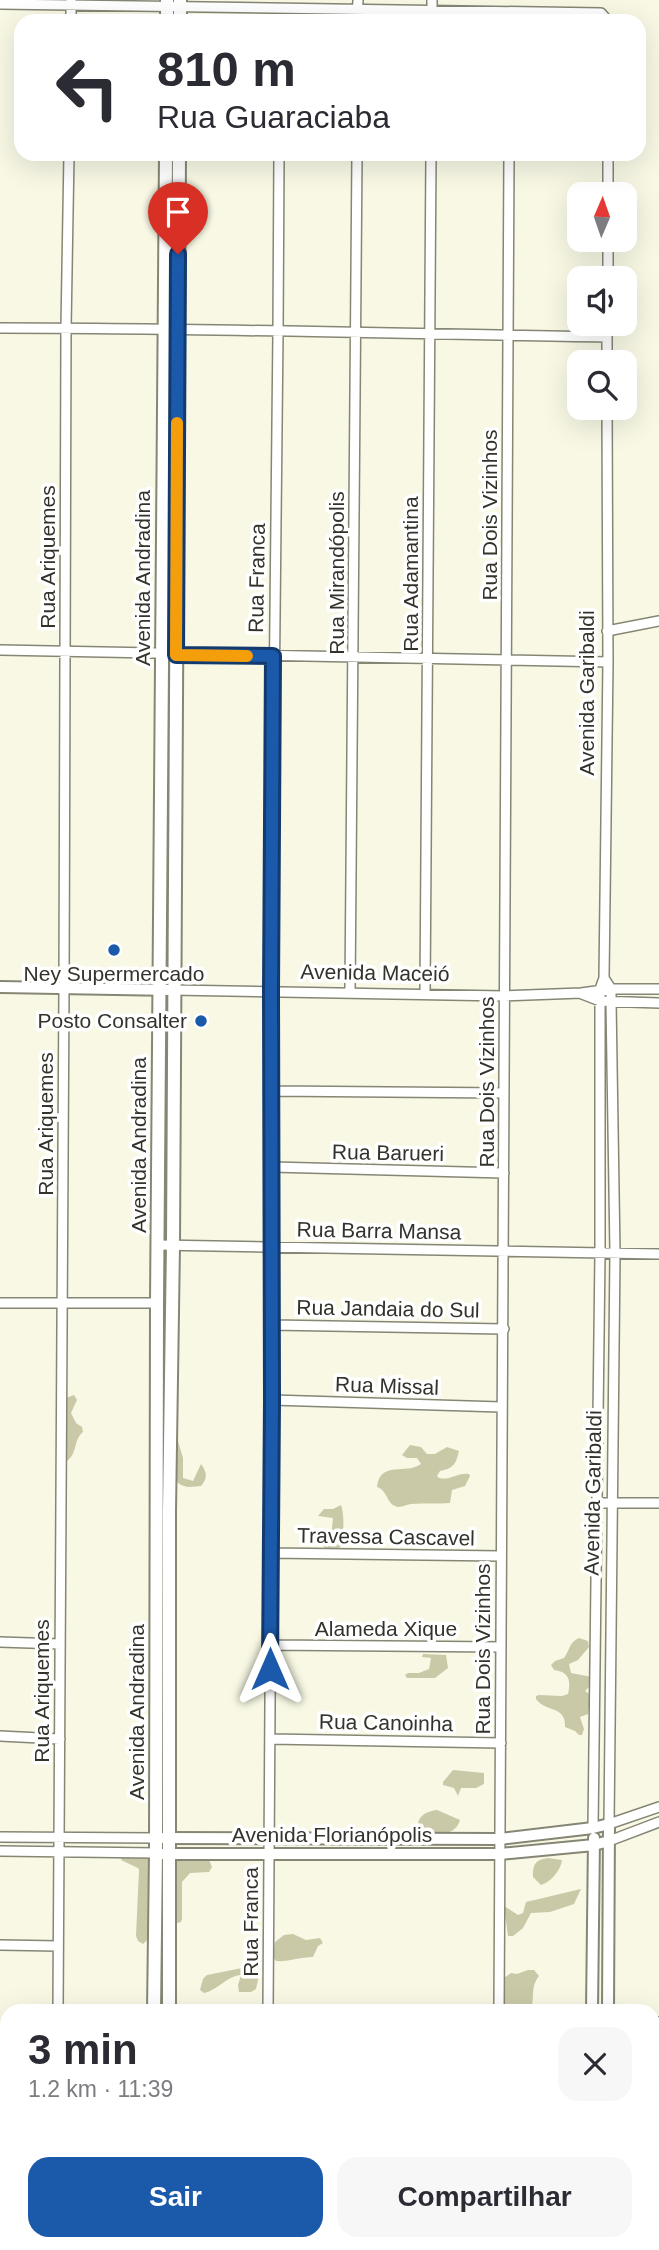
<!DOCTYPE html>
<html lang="pt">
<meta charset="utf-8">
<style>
:root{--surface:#fff;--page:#f7f7f7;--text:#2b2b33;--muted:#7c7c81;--accent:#1b59aa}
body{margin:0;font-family:Arial,sans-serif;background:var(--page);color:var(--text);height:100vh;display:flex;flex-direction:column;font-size:26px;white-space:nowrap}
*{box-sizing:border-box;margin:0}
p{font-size:23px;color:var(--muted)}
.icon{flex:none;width:38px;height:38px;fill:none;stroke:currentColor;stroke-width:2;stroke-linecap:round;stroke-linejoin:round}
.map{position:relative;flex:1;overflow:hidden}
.side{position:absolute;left:0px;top:2004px;width:660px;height:247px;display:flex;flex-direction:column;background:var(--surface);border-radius:21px 21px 0 0;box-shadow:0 7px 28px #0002}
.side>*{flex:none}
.hud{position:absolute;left:14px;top:14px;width:632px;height:147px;border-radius:21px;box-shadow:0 7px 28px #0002;background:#fff;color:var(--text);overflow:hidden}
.needle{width:46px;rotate:2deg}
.buttons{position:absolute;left:567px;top:182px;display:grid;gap:14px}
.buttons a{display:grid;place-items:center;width:70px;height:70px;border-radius:14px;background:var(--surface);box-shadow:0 7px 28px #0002;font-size:35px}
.pin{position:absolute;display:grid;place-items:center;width:60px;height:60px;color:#fff;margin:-72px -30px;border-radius:50% 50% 50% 0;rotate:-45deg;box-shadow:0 0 7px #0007}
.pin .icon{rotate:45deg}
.me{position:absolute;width:77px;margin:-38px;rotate:0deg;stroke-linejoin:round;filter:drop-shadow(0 0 5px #0008)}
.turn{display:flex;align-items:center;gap:24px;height:147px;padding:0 28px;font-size:32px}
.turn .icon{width:91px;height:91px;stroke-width:2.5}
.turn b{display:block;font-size:49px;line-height:60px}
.round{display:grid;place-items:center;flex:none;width:74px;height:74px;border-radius:21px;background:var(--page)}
.headline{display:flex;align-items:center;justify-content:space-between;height:119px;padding:0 28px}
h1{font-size:42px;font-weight:600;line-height:52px}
.primary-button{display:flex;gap:14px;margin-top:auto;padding:14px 28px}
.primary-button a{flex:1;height:80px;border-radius:21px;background:var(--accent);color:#fff;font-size:28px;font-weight:600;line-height:80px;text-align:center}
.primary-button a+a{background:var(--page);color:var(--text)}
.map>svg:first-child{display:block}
.green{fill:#cac9a7}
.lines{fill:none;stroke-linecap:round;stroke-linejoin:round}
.minor-casing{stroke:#868675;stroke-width:12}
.tertiary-casing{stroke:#868675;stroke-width:14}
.secondary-casing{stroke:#868675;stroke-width:16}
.minor{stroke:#fff;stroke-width:9}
.tertiary{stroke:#fff;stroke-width:10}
.secondary{stroke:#fff;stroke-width:12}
.route-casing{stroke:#123a6e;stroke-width:18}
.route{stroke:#1b59aa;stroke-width:12}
.slow{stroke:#f59e0b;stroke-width:12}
.poi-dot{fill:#1b59aa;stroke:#fff;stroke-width:2.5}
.labels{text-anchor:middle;stroke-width:7;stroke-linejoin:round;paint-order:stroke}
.street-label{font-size:21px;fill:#33332c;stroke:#fff}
.poi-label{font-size:21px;fill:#33332c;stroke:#fff}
</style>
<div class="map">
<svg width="659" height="2250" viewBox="0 0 659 2250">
<rect width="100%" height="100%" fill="#f8f8e5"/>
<path class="green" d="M74,1395L77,1400L71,1413L76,1423L82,1427L83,1432C73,1440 78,1453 67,1461L65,1452L67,1439L66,1398Z
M177,1438L183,1458V1478L193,1481L201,1464C207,1472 208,1478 201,1486C195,1486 189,1488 184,1486C168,1482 173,1456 173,1443Z
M410,1445L421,1447L427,1454H435L447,1447L459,1451C456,1464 454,1468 440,1471L437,1476L439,1478C450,1481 458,1472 469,1474L470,1476L465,1486L452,1490L450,1503C437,1504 425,1503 411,1504C407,1504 400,1509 395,1506C387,1503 387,1490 377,1487C380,1460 406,1475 421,1464L417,1458H407L402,1455Z
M341,1505C345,1517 343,1533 342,1545L337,1550H327L323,1546L326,1540L331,1538L333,1518L318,1516L324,1509H333Z
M579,1638L588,1641L589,1647L578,1660L569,1664L571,1673L592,1677L591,1685L585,1691L591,1695L588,1714L580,1717L584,1729L582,1735H579L575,1731L565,1727C566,1705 546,1713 536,1699V1696L539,1695L562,1696L568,1694C571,1680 569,1672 554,1670L551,1665L555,1661L564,1658C570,1650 569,1642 579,1638Z
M423,1654L446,1655L448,1668L435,1678H407L405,1675L408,1673H419L429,1669L431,1658L422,1657Z
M453,1770L484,1773V1784L476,1788H461L458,1796L454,1788L443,1785V1782Z
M437,1810L460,1820C456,1837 431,1837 418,1827C417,1816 427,1811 437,1810Z
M143,1855L151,1860L149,1938L143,1944L138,1941L136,1936L139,1870L138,1868L121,1860L122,1857Z
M207,1855L212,1867L209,1872L190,1873L182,1882V1919L181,1922L173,1924L175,1859Z
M548,1858L562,1860C561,1870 551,1882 541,1885L533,1877C533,1864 535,1860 548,1858Z
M581,1889L574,1904L550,1912L531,1913L523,1928L513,1936H508L504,1906L518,1915L523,1913L526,1902C545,1898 562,1893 581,1889Z
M293,1934L306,1940L320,1938L323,1943L318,1946L313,1957C300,1957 289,1962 276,1961L272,1956L275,1942L284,1935Z
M247,1967L260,1971L256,1989L251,1992H239L238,1985L241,1975C227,1976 218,1990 204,1993L200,1990L203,1979L207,1975Z
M528,1970H534L539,1976C530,1987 535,1998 531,2010L510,2011L502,2003L504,1978L511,1973L517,1974Z"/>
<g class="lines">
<g class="minor-casing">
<path id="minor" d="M0,4L601,13L608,21
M71,21V2
M357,21L358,0
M432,21V0
M608,194V154
M608,278V240
M0,328C202,328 405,334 607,337
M607,362V324
M607,631L659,621
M0,650L608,662
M604,978L611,989V1001L615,1253L609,1824L659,1807
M173,990L504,996L581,993L611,989H659
M350,992L357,154
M425,993L431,154
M582,994L600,1001L659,1003
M272,1091L504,1093
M272,1167L504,1173
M158,1245L659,1254
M0,1303H157
M272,1325L504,1329
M272,1400L501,1407
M597,1503H659
M271,1553L500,1556
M0,1642L60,1644
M270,1645L501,1647
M0,1736L60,1739
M270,1739L501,1743
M593,1828L600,1253V989L604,978L608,662L607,408
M0,1837L156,1838
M609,1841L659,1822
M0,1851L156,1853
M0,1945L58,1946
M58,2011L64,988L66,328L69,154
M268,2011L272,1400L271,991L278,332L279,154
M499,2011L509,154
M653,2022H659
M0,2038H7
M653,2174H659
M0,2217H7
M56,2250V2244
M267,2250V2244
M497,2250V2244"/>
</g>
<g class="tertiary-casing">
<path id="tertiary" d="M0,987L173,990
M163,1838L500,1839L593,1828L609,1824L608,2011
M161,1854H500L594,1845L609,1841
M592,2011L594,1838
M591,2250V2244
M605,2250V2244"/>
</g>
<g class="secondary-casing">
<path id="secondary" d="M167,21V0
M180,21V0
M154,2011L156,1853L157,1303L166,154
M169,2011V1511L173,1245L179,154
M153,2250V2244
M166,2250V2244"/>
</g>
<use href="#minor" class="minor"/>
<use href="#tertiary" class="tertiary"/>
<use href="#secondary" class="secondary"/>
</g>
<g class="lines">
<g class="route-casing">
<path id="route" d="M178,254L176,655L273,656L271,991L272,1400L270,1669"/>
</g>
<use href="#route" class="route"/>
<path class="slow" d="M177,423L176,655L247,656"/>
</g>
<g class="poi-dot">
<circle cx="114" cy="950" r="7"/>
<circle cx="201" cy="1021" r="7"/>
</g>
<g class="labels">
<g class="street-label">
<text transform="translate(490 515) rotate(-90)" y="7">Rua Dois Vizinhos</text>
<text transform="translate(48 557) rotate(-90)" y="7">Rua Ariquemes</text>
<text transform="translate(337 573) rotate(-90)" y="7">Rua Mirandópolis</text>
<text transform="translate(411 574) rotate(-90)" y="7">Rua Adamantina</text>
<text transform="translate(143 578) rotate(-90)" y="7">Avenida Andradina</text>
<text transform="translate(257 578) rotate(-89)" y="7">Rua Franca</text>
<text transform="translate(587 693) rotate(-90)" y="7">Avenida Garibaldi</text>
<text transform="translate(375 973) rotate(1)" y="7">Avenida Maceió</text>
<text transform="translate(487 1082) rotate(-90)" y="7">Rua Dois Vizinhos</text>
<text transform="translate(46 1124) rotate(-90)" y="7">Rua Ariquemes</text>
<text transform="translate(139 1145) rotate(-90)" y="7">Avenida Andradina</text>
<text transform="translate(388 1153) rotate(1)" y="7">Rua Barueri</text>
<text transform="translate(379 1231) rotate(1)" y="7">Rua Barra Mansa</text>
<text transform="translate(388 1309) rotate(1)" y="7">Rua Jandaia do Sul</text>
<text transform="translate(387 1386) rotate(2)" y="7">Rua Missal</text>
<text transform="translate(593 1493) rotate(-89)" y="7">Avenida Garibaldi</text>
<text transform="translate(386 1537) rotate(1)" y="7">Travessa Cascavel</text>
<text x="386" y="1636">Alameda Xique</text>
<text transform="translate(483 1649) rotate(-90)" y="7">Rua Dois Vizinhos</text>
<text transform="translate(42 1691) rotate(-90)" y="7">Rua Ariquemes</text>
<text transform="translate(137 1712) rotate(-90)" y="7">Avenida Andradina</text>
<text transform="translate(386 1723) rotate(1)" y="7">Rua Canoinha</text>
<text x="332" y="1842">Avenida Florianópolis</text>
<text transform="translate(251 1922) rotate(-90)" y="7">Rua Franca</text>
</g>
<g class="poi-label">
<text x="114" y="981">Ney Supermercado</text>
<text x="187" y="1028" text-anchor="end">Posto Consalter</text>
</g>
</g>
</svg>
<div class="buttons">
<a><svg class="needle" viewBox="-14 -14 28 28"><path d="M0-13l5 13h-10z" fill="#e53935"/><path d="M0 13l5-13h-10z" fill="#7c7c81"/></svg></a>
<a><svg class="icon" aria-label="sound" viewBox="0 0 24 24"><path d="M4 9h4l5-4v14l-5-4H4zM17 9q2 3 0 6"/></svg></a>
<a><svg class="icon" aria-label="search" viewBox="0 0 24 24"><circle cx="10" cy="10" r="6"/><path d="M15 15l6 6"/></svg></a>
</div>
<div class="pin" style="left:178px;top:254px;background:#d93025"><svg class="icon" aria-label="arrive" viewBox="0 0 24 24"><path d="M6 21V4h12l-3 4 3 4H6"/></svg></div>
<svg class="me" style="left:270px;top:1669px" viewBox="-20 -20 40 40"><path d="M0-17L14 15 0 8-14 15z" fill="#1b59aa" stroke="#fff" stroke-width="4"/></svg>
<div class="hud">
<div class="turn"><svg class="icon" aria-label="left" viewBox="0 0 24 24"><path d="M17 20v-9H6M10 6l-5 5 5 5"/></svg><div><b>810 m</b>Rua Guaraciaba</div></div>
</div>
<section class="side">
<div class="headline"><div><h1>3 min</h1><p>1.2 km · 11:39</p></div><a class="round"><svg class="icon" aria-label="close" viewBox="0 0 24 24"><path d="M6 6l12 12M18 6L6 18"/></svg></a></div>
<div class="primary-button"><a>Sair</a><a>Compartilhar</a></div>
</section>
</div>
